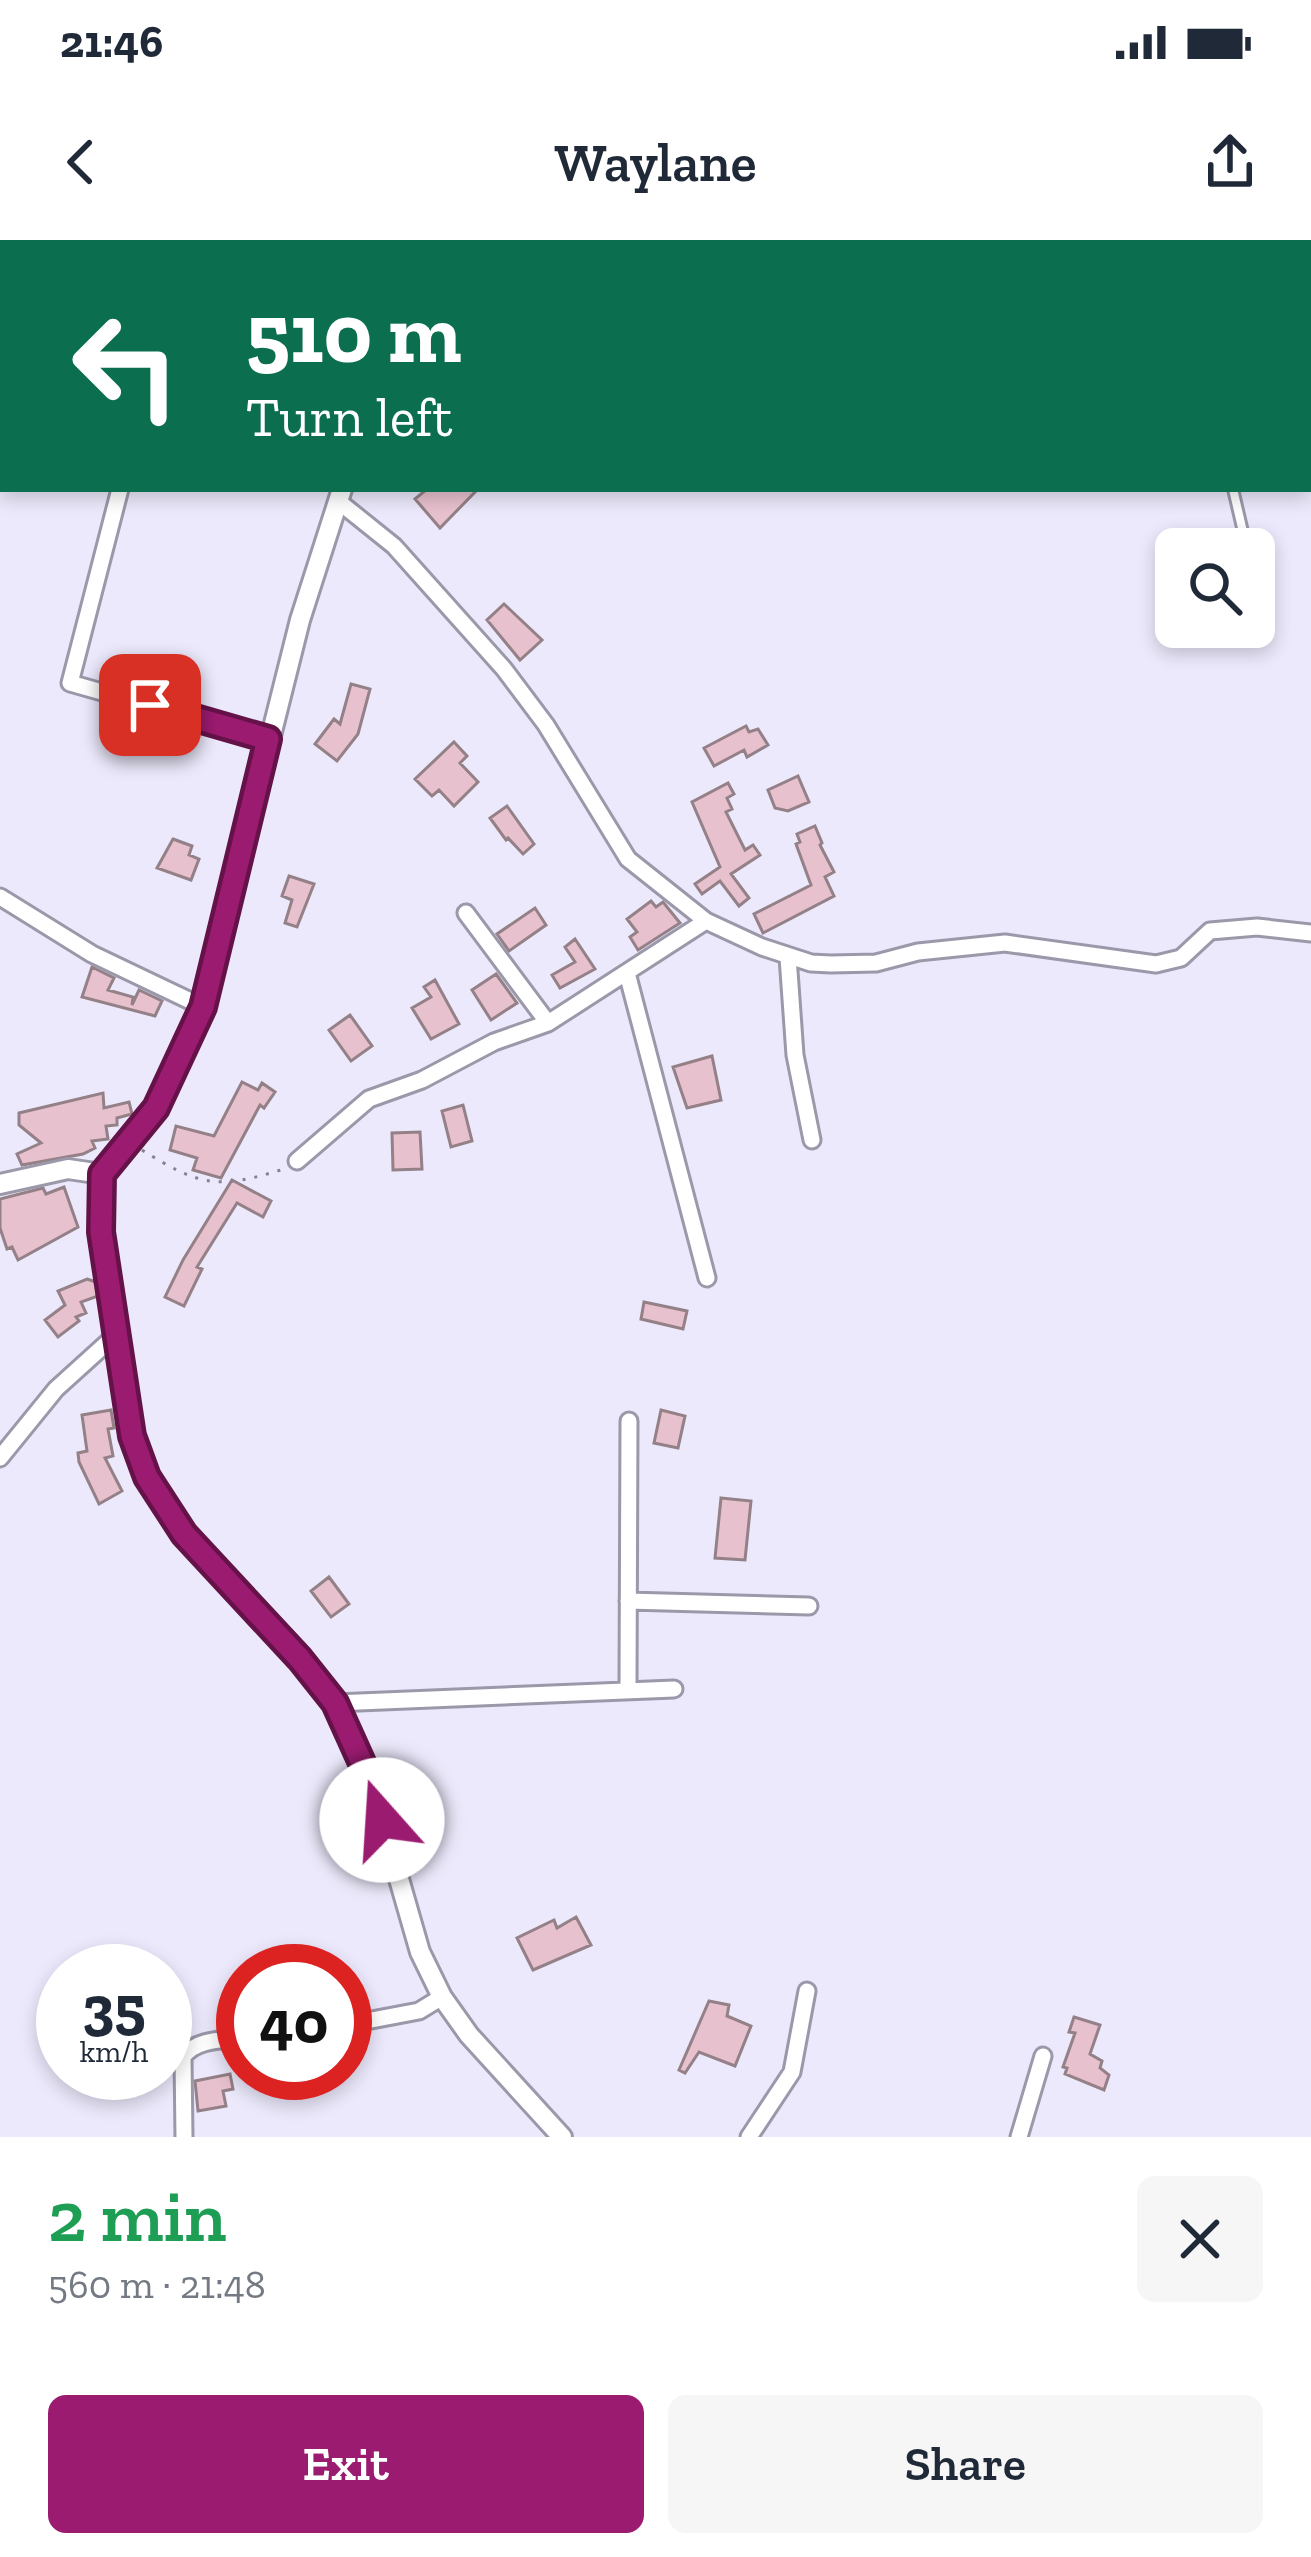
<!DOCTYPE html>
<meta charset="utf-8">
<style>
:root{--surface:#fff;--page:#f6f6f7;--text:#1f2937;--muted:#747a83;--accent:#9b1b70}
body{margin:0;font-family:"Zilla Slab",serif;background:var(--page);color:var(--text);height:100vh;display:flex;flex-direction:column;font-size:45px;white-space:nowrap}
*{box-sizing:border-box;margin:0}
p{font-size:39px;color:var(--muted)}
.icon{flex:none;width:66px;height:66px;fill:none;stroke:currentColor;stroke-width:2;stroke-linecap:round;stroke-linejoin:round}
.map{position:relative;height:1897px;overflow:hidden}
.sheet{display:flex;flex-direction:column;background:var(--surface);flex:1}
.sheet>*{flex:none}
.top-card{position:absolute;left:0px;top:0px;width:1311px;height:252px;box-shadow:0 6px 18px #0003;background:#0b6e4f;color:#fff;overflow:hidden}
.fabs{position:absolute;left:1155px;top:288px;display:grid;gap:24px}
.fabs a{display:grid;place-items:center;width:120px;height:120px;border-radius:18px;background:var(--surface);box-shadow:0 6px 18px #0003;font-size:60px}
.speed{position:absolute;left:36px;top:1704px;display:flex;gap:24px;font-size:60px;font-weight:700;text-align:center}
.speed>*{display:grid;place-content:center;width:156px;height:156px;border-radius:50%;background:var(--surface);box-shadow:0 6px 18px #0003;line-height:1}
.speed small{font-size:30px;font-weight:400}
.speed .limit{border:18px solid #d22;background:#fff;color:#111}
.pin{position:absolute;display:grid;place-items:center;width:102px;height:102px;color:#fff;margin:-51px;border-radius:24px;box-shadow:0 6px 18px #0006}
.me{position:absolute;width:132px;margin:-66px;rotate:341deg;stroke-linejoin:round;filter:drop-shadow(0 0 9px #0008)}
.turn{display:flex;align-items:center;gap:42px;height:252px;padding:0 48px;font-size:54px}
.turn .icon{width:156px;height:156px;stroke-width:2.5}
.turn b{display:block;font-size:84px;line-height:102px}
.round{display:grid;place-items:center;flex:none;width:126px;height:126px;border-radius:18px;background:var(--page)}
.headline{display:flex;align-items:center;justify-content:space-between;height:204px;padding:0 48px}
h1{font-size:72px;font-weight:600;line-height:90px;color:#1e9e55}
.cta{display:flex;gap:24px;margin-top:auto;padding:24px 48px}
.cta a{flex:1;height:138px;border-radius:18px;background:var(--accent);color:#fff;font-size:48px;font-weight:600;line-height:138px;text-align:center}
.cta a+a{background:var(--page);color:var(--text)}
.status{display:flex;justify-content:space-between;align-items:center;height:84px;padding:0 60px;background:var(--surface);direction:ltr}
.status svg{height:33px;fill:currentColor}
header{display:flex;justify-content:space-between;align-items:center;height:156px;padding:0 48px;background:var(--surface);font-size:54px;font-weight:600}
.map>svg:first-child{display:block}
.building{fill:#e8c1ce;stroke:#948087;stroke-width:3}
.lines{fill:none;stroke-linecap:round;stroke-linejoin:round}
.service-casing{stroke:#9b98aa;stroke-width:14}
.minor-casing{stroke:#9b98aa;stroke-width:21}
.tertiary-casing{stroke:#9b98aa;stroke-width:24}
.path{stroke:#84828f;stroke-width:3;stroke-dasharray:3 9;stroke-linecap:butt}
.service{stroke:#fff;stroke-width:8}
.minor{stroke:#fff;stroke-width:15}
.tertiary{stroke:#fff;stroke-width:18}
.route-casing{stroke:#651249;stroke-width:30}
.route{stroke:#9b1b70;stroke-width:21}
</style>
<div class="status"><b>21:46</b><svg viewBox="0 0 49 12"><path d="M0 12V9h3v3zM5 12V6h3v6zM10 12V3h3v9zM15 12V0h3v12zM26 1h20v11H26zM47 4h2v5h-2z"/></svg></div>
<header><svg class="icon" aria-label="back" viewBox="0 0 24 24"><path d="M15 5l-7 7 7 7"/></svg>Waylane<svg class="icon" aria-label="share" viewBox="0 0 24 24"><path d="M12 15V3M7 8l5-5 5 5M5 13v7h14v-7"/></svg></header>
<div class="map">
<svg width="1311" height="1897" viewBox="0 0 1311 1897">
<rect width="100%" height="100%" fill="#ece9fc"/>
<path class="building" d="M427,249H478L440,288L415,259Z
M504,364L542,400L520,420L487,380Z
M351,444L370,449L358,494L337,521L315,504L334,479L340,484Z
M746,486L749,492L758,489L768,505L747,517L744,510L714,526L704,508Z
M454,502L467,516L460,523L478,542L454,566L439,550L432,556L415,539Z
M798,536L809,562L788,571L775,568L768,550Z
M728,543L734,554L727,558L732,569L726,572L745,610L753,605L760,615L731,634L749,658L739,666L720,641L702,654L695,644L720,627L692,562Z
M507,566L534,604L523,614L508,598L506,600L490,578Z
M815,586L822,603L820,605L834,632L825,637L834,656L763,693L754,674L811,645L796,604L800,602L797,594Z
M173,599L192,606L189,615L199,619L191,640L157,628Z
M289,636L314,644L297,687L285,683L292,660L282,656Z
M651,661L656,667L663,662L680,683L638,710L630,697L637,692L627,679Z
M535,668L546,685L509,711L497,694Z
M575,699L595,729L560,748L552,735L575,722L565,707Z
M92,727L114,738L108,750L133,757L132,765L139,750L162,761L155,776L82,757Z
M496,734L517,763L491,780L472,750Z
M435,740L459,784L431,799L412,768L431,757L424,747Z
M350,775L372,806L351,821L329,790Z
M712,816L721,860L687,868L673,827Z
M242,842L258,850L262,843L275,852L264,868L260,865L221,938L193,930L197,918L170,910L176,886L214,896Z
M103,853L104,868L129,862L132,874L117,878V885L106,886L108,899L92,901L95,908L83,914L22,925L17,914L41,903L19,885V873Z
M463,865L472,901L451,907L442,871Z
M420,892L422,929L393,930L392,893Z
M232,940L271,961L263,977L237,963L197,1027L202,1029L184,1066L165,1057L183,1020Z
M64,947L78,987L18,1020L12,1007L7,1009L0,988V959L43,948L46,954Z
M87,1039L96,1042L98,1056L81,1062L86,1073L76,1077L79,1081L58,1097L45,1080L65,1065L58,1051Z
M644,1062L687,1071L683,1089L641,1079Z
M111,1170L114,1188L108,1189L113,1216L105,1218L122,1251L99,1264L79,1222L78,1213L87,1211L82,1175Z
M661,1170L685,1176L678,1208L654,1203Z
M721,1258L751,1261L745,1320L715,1318Z
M329,1337L349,1364L331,1377L311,1351Z
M576,1677L591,1705L533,1730L517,1698L554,1680L557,1688Z
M709,1761L729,1765L727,1776L751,1786L735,1826L699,1812L685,1833L679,1830Z
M1074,1777L1100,1785L1090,1814L1102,1821L1100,1828L1109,1835L1104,1850L1065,1834L1067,1828L1063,1827L1075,1793L1069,1792Z
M230,1834L233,1849L223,1851L226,1866L198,1871L195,1841Z"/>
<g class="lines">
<g class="service-casing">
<path id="service" d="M1175,0L1176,3
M1233,249L1247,309
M1254,340L1259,362"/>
</g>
<g class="minor-casing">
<path id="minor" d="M0,144H3
M120,249L70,443L268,499
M338,261L394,306L504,429L546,485L628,619L706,681L762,707L811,723L831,724L876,723L918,712L1005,703L1156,724L1181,718L1210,691L1257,687L1311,693
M0,657L92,714L203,767
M466,673L548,783
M788,717L795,815L812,900
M627,733L707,1038
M297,921L369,859L422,840L494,802L548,783L706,681
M0,1218L56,1149L119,1092
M628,1361L809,1366
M628,1449L629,1181
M335,1463L674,1449
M345,1785L419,1771L442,1757
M184,1897L183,1817C195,1799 223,1800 243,1798
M749,1897L792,1832L807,1751
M1019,1897L1043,1816"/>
</g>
<g class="tertiary-casing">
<path id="tertiary" d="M410,3L411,0
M342,249L300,380L203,767L156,869L102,934V992L132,1196L147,1237L184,1294L300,1419L335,1463L372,1545L420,1712L442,1757L469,1795L562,1897
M0,944L68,929L102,934"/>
</g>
<path class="path" d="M142,910C200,946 217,950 284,929"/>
<use href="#service" class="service"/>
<use href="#minor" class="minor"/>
<use href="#tertiary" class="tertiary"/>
</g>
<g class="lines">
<g class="route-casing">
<path id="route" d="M150,465L268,499L203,767L156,868L102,934L101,992L132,1196L147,1237L184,1294L300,1419L335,1463L372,1545L382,1580"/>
</g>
<use href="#route" class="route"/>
</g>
</svg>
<div class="fabs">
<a><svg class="icon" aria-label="search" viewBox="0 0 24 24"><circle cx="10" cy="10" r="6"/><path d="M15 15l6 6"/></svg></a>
</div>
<div class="speed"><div>35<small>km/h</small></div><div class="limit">40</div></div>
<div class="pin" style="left:150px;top:465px;background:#d93025"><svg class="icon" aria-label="arrive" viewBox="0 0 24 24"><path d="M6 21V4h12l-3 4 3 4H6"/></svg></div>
<svg class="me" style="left:382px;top:1580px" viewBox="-20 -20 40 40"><circle r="19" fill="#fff"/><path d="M0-13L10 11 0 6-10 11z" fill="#9b1b70"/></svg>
<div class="top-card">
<div class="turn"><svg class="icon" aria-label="left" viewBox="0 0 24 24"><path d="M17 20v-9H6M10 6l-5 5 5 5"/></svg><div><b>510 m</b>Turn left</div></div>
</div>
</div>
<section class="sheet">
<div class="headline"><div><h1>2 min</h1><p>560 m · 21:48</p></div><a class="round"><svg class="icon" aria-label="close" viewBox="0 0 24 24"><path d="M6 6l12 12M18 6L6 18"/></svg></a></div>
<div class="cta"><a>Exit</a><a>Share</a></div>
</section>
